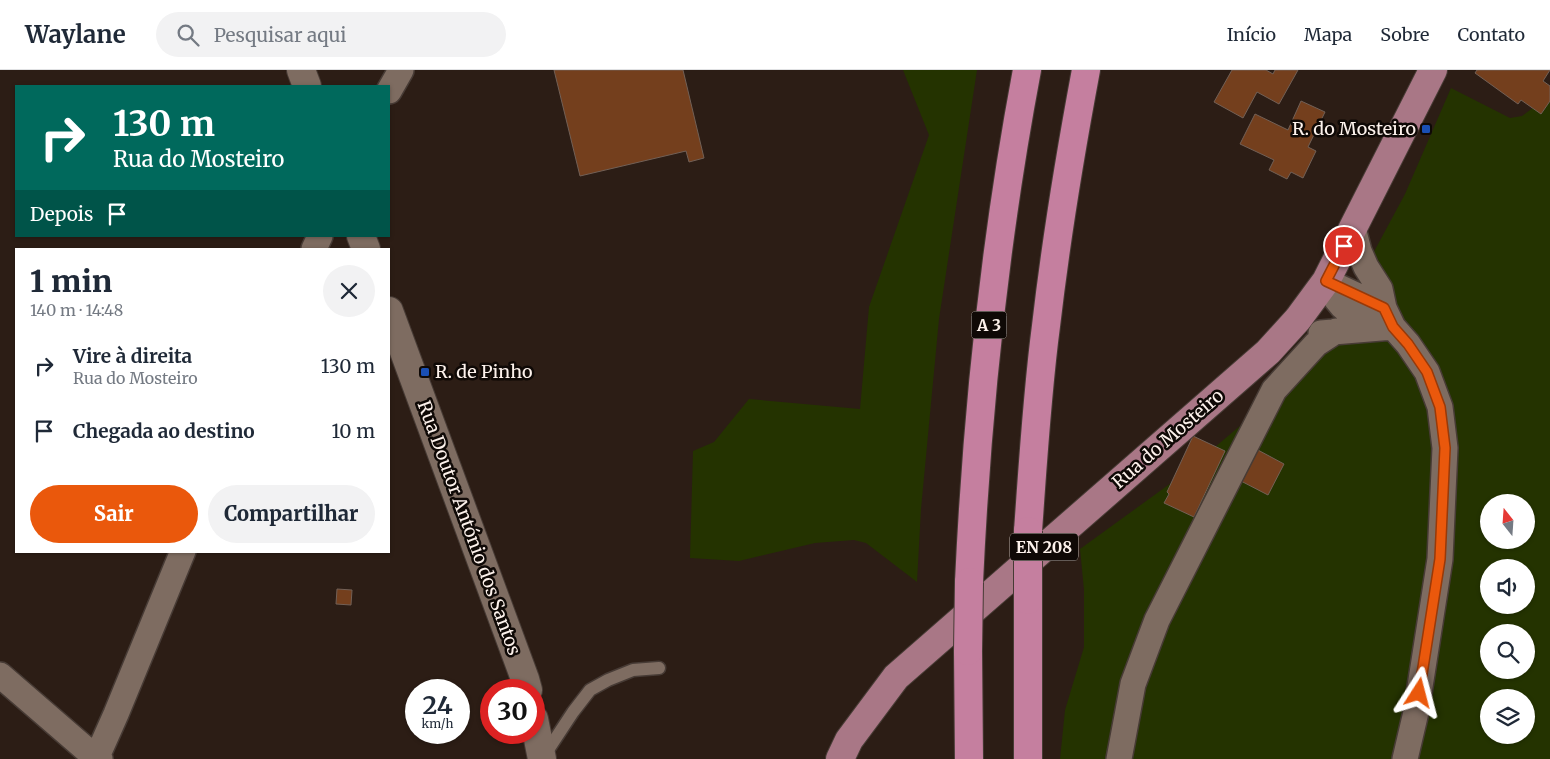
<!DOCTYPE html>
<html lang="pt">
<meta charset="utf-8">
<style>
:root{--surface:#fff;--page:#f2f2f3;--text:#1f2937;--muted:#747a83;--line:#e0e1e3;--accent:#ea580c}
body{margin:0;font-family:Merriweather,serif;background:var(--page);color:var(--text);height:100vh;display:flex;flex-direction:column;font-size:19px;white-space:nowrap}
*{box-sizing:border-box;margin:0}
p{font-size:16px;color:var(--muted)}
.icon{flex:none;width:28px;height:28px;fill:none;stroke:currentColor;stroke-width:2;stroke-linecap:round;stroke-linejoin:round}
.map{position:relative;flex:1;overflow:hidden}
.sheet{position:absolute;left:15px;top:178px;width:375px;height:305px;display:flex;flex-direction:column;background:var(--surface);border-radius:0px;box-shadow:0 1px 4px #0004}
.sheet>*{flex:none}
.guide{position:absolute;left:15px;top:15px;width:375px;height:152px;border-radius:0px;box-shadow:0 1px 4px #0004;background:#00695c;color:#fff;overflow:hidden}
.needle{width:32px;rotate:343deg}
.buttons{position:absolute;left:1480px;top:424px;display:grid;gap:10px}
.buttons a{display:grid;place-items:center;width:55px;height:55px;border-radius:50%;background:var(--surface);box-shadow:0 1px 4px #0004;font-size:25px}
.speed{position:absolute;left:405px;top:609px;display:flex;gap:10px;font-size:25px;font-weight:700;text-align:center}
.speed>*{display:grid;place-content:center;width:65px;height:65px;border-radius:50%;background:var(--surface);box-shadow:0 1px 4px #0004;line-height:1}
.speed small{font-size:12px;font-weight:400}
.speed .limit{border:8px solid #d22;background:#fff;color:#111}
.pin{position:absolute;display:grid;place-items:center;width:42px;height:42px;color:#fff;margin:-21px;border:2px solid #fff;border-radius:50%;box-shadow:0 1px 5px #0007}
.me{position:absolute;width:55px;margin:-28px;rotate:9deg;stroke-linejoin:round;filter:drop-shadow(0 0 4px #0008)}
.turn{display:flex;align-items:center;gap:18px;height:105px;padding:0 15px;font-size:22px}
.turn .icon{width:65px;height:65px;stroke-width:2.5}
.turn b{display:block;font-size:35px;line-height:42px}
.then{display:flex;align-items:center;height:48px;padding:0 15px;background:#0003;gap:10px;font-size:19px}
.round{display:grid;place-items:center;flex:none;width:52px;height:52px;border-radius:26px;background:var(--page)}
.headline{display:flex;align-items:center;justify-content:space-between;height:85px;padding:0 15px}
h1{font-size:30px;font-weight:800;line-height:38px}
.action{display:flex;gap:10px;margin-top:auto;padding:10px 15px}
.action a{flex:1;height:58px;border-radius:30px;background:var(--accent);color:#fff;font-size:20px;font-weight:800;line-height:58px;text-align:center}
.action a+a{background:var(--page);color:var(--text)}
ul{padding:0;list-style:none}
li{display:flex;align-items:center;gap:15px;height:65px;padding:0 15px}
li div{flex:1}
li b{display:block;font-size:19px}
li em{font-style:normal}
header{display:flex;align-items:center;gap:30px;box-sizing:border-box;height:70px;padding:0 25px;background:var(--surface);border-bottom:1px solid var(--line)}
header strong{font-size:24px}
nav{display:flex;gap:28px;margin-inline-start:auto;font-size:18px}
.search{width:350px;height:45px;background:var(--page);display:flex;align-items:center;gap:12px;box-sizing:border-box;padding:0 18px;border-radius:28px;color:var(--muted);font-size:19px}
.map>svg:first-child{display:block}
.green{fill:#243300;fill-rule:evenodd}
.building{fill:#743f1d;stroke:#726056}
.lines{fill:none;stroke-linecap:round;stroke-linejoin:round}
.lane-casing{stroke:#473b35;stroke-width:15}
.street-casing{stroke:#473b35;stroke-width:28}
.secondary-casing{stroke:#473b35;stroke-width:30}
.primary-casing{stroke:#473b35;stroke-width:30}
.highway-casing{stroke:#473b35;stroke-width:30}
.lane{stroke:#7e6c61;stroke-width:12}
.street{stroke:#7e6c61;stroke-width:25}
.secondary{stroke:#7e6c61;stroke-width:28}
.primary{stroke:#a97786;stroke-width:28}
.highway{stroke:#c57f9f;stroke-width:28}
.highway-bridge-casing{stroke:#473b35;stroke-width:30;stroke-linecap:butt}
.highway-bridge{stroke:#c57f9f;stroke-width:28}
.route-casing{stroke:#983908;stroke-width:12}
.route{stroke:#ea580c;stroke-width:9}
.transit-dot{fill:#1a4fb4;stroke:#0f0906;stroke-width:2}
.labels{text-anchor:middle;stroke-width:5;stroke-linejoin:round;paint-order:stroke}
.shield{fill:#0f0906;stroke:#b6aca7;stroke-width:1}
.shield-label{font-size:16px;font-weight:bold;fill:#fdf2ec}
.poi-label{font-size:18px;fill:#fdf2ec;stroke:#0f0906;text-anchor:end}
.street-label{font-size:18px;fill:#fdf2ec;stroke:#0f0906}
</style>
<header>
<strong>Waylane</strong>
<div class="search"><svg class="icon" aria-label="search" viewBox="0 0 24 24"><circle cx="10" cy="10" r="6"/><path d="M15 15l6 6"/></svg>Pesquisar aqui</div>
<nav><a>Início</a><a>Mapa</a><a>Sobre</a><a>Contato</a></nav>
</header>
<div class="map">
<svg width="1550" height="689" viewBox="0 0 1550 689">
<rect width="100%" height="100%" fill="#2c1d15"/>
<path class="green" d="M903,0H977L939,249L921,439L917,512L866,473L854,470L815,473L739,491L690,488L693,381L714,372L749,329L860,339L869,237L929,65Z
M1451,18L1510,48L1522,46L1550,25V689H1060L1065,640L1084,577V520L1080,479L1182,405L1314,293L1405,124ZM1489,432H1526V470H1489ZM1489,498H1526V535H1489ZM1489,562H1526V600H1489ZM1489,628H1526V665H1489Z"/>
<path class="building" d="M554,0H683L704,88L689,92L686,81L580,106Z
M1232,0H1266L1273,4L1275,0H1298L1279,34L1257,22L1243,48L1214,32Z
M1477,0H1550L1543,11L1550,16V31L1541,44L1521,30L1518,34L1475,3Z
M1301,31L1325,42L1308,77L1316,81L1303,108L1291,102L1287,109L1269,100L1274,90L1240,74L1255,44L1288,60Z
M1193,366L1225,381L1194,447L1164,433L1169,424L1167,422Z
M1256,379L1284,394L1268,425L1239,410Z
M337,519L352,520L351,535L336,534Z"/>
<g class="lines">
<g class="lane-casing">
<path id="lane" d="M544,686L573,642L590,620L608,610L633,600L659,598"/>
</g>
<g class="street-casing">
<path id="street" d="M389,21L401,0
M1353,158L1359,181L1366,197L1380,219L1384,238L1393,257L1408,274L1427,302L1440,337L1445,378L1440,489L1416,642L1405,689
M314,179L320,166
M1326,211C1340,241 1350,246 1381,254
M1326,211L1384,238
M1321,263L1393,257
M0,605L96,688L100,689
M96,689L116,644L183,481
M1119,689L1133,614L1157,550L1274,320L1316,274L1336,261"/>
</g>
<g class="secondary-casing">
<path id="secondary" d="M301,0L307,16
M361,166L366,179
M389,241L525,609L528,620
M534,649L542,689"/>
</g>
<g class="primary-casing">
<path id="primary" d="M840,689L849,670L896,607L1268,282L1298,249L1326,211L1433,0"/>
</g>
<g class="highway-casing">
<path id="highway" d="M1028,461C1033,392 1037,324 1046,256C1056,170 1070,85 1086,0
M969,512C977,340 995,169 1027,0
M1028,530V689
M968,581L969,689"/>
</g>
<use href="#lane" class="lane"/>
<use href="#street" class="street"/>
<use href="#secondary" class="secondary"/>
<use href="#primary" class="primary"/>
<use href="#highway" class="highway"/>
<g class="highway-bridge-casing">
<path id="highway-bridge" d="M1028,530V461
M968,581L969,512"/>
</g>
<use href="#highway-bridge" class="highway-bridge"/>
</g>
<g class="lines">
<g class="route-casing">
<path id="route" d="M1344,176L1326,211L1384,238L1393,257L1408,274L1427,302L1440,337L1445,378L1440,489L1419,623"/>
</g>
<use href="#route" class="route"/>
</g>
<g class="transit-dot">
<rect x="1421" y="54" width="10" height="10" rx="2.5"/>
<rect x="420" y="297" width="10" height="10" rx="2.5"/>
</g>
<g class="labels">
<g class="shield">
<rect x="971.5" y="241.5" width="35" height="27" rx="4"/>
<rect x="1010" y="463.5" width="68" height="27" rx="4"/>
</g>
<g class="shield-label">
<text x="989" y="261">A 3</text>
<text x="1044" y="483">EN 208</text>
</g>
<g class="poi-label">
<text x="1416" y="65">R. do Mosteiro</text>
<text x="435" y="308" text-anchor="start">R. de Pinho</text>
</g>
<g class="street-label">
<text transform="translate(1168 369) rotate(-41)" y="6">Rua do Mosteiro</text>
<text transform="translate(469 458) rotate(70)" y="6">Rua Doutor António dos Santos</text>
</g>
</g>
</svg>
<div class="buttons">
<a><svg class="needle" viewBox="-14 -14 28 28"><path d="M0-13l5 13h-10z" fill="#e53935"/><path d="M0 13l5-13h-10z" fill="#747a83"/></svg></a>
<a><svg class="icon" aria-label="sound" viewBox="0 0 24 24"><path d="M4 9h4l5-4v14l-5-4H4zM17 9q2 3 0 6"/></svg></a>
<a><svg class="icon" aria-label="search" viewBox="0 0 24 24"><circle cx="10" cy="10" r="6"/><path d="M15 15l6 6"/></svg></a>
<a><svg class="icon" aria-label="layers" viewBox="0 0 24 24"><path d="M12 4l9 5-9 5-9-5zM3 14l9 5 9-5"/></svg></a>
</div>
<div class="speed"><div>24<small>km/h</small></div><div class="limit">30</div></div>
<div class="pin" style="left:1344px;top:176px;background:#d93025"><svg class="icon" aria-label="arrive" viewBox="0 0 24 24"><path d="M6 21V4h12l-3 4 3 4H6"/></svg></div>
<svg class="me" style="left:1419px;top:623px" viewBox="-20 -20 40 40"><path d="M0-17L14 15 0 8-14 15z" fill="#ea580c" stroke="#fff" stroke-width="4"/></svg>
<div class="guide">
<div class="turn"><svg class="icon" aria-label="right" viewBox="0 0 24 24"><path d="M7 20v-9h11M14 6l5 5-5 5"/></svg><div><b>130 m</b>Rua do Mosteiro</div></div>
<div class="then">Depois<svg class="icon" aria-label="arrive" viewBox="0 0 24 24"><path d="M6 21V4h12l-3 4 3 4H6"/></svg></div>
</div>
<section class="sheet">
<div class="headline"><div><h1>1 min</h1><p>140 m · 14:48</p></div><a class="round"><svg class="icon" aria-label="close" viewBox="0 0 24 24"><path d="M6 6l12 12M18 6L6 18"/></svg></a></div>
<ul>
<li><svg class="icon" aria-label="right" viewBox="0 0 24 24"><path d="M7 20v-9h11M14 6l5 5-5 5"/></svg><div><b>Vire à direita</b><p>Rua do Mosteiro</p></div><em>130 m</em></li>
<li><svg class="icon" aria-label="arrive" viewBox="0 0 24 24"><path d="M6 21V4h12l-3 4 3 4H6"/></svg><div><b>Chegada ao destino</b></div><em>10 m</em></li>
</ul>
<div class="action"><a>Sair</a><a>Compartilhar</a></div>
</section>
</div>
